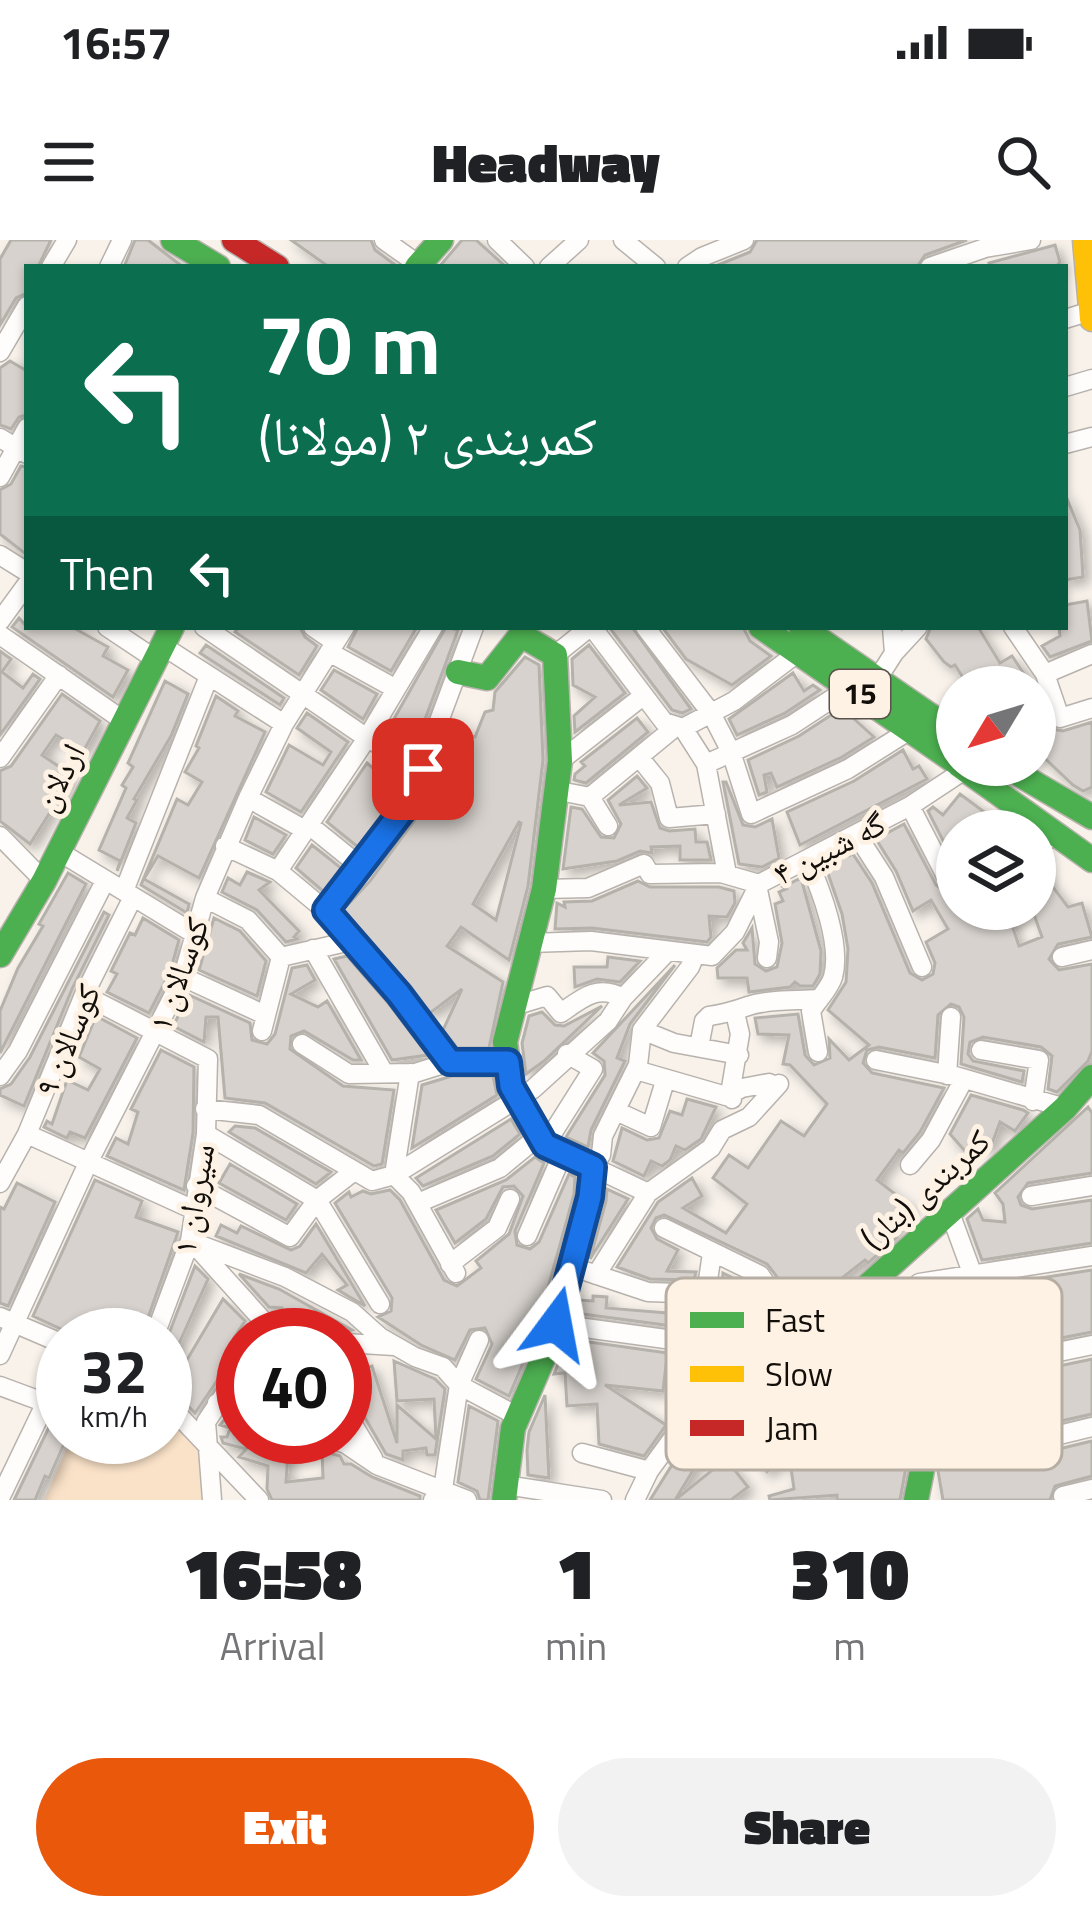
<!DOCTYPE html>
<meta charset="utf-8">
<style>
:root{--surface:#fff;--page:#f2f2f2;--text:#202124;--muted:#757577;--accent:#ea580c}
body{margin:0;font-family:"Titillium Web","Noto Naskh Arabic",sans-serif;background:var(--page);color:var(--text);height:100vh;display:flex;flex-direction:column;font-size:45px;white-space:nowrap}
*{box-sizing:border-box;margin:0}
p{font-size:39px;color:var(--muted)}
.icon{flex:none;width:66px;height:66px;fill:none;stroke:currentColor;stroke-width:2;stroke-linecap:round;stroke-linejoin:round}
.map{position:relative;height:1260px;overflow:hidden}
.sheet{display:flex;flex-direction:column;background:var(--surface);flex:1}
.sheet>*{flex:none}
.guide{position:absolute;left:24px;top:24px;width:1044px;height:366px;border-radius:0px;box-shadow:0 3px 9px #0004;background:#0b6e4f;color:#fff;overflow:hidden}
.needle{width:78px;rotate:232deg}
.fabs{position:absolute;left:936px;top:426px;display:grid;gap:24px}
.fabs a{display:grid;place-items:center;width:120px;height:120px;border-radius:50%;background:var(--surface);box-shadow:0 3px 9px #0004;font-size:60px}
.speed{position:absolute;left:36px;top:1068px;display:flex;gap:24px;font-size:60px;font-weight:700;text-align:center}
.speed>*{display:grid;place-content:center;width:156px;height:156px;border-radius:50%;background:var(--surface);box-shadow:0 3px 9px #0004;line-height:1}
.speed small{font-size:30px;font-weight:400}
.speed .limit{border:18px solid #d22;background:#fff;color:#111}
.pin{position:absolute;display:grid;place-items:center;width:102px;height:102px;color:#fff;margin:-51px;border-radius:24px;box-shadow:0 6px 18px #0006}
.me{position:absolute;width:132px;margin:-66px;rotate:13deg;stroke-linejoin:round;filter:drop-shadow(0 0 9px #0008)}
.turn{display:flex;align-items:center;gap:42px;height:252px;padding:0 36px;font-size:54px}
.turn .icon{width:156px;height:156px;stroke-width:2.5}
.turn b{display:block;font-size:84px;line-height:102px}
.then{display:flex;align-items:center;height:114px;padding:0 36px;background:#0003;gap:24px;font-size:45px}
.eta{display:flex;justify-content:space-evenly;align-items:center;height:204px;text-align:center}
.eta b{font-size:72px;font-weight:800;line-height:84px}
.cta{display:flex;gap:24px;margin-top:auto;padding:24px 36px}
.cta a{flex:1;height:138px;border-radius:72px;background:var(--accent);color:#fff;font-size:48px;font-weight:800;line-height:138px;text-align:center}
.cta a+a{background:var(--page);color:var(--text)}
.status{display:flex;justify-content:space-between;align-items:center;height:84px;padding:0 60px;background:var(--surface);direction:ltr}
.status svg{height:33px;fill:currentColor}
header{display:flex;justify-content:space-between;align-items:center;height:156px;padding:0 36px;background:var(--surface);font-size:54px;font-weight:800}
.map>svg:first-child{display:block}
.green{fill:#fae2c8}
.building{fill:#d7d2cd;stroke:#b5b1ab;stroke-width:3;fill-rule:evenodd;filter:url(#shadow)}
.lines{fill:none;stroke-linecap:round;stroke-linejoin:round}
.street-casing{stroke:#b8b2ad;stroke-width:21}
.fast-casing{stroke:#b8b2ad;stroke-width:27}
.slow-casing{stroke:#b8b2ad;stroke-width:27}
.jam-casing{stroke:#b8b2ad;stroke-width:27}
.street{stroke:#fefdfc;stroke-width:18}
.fast{stroke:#4caf50;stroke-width:24}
.slow{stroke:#ffc107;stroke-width:24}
.jam{stroke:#c62828;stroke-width:24}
.route-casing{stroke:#114b97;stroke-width:30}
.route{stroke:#1a73e8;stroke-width:21}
.labels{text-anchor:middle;stroke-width:10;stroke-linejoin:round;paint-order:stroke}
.shield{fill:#fef2e5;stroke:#59524c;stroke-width:3}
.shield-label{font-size:30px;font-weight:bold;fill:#120e0a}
.street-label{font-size:33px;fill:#120e0a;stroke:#fef2e5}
.key{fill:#fef2e5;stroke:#b7aea3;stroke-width:3}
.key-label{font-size:33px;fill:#120e0a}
</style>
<div class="status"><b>16:57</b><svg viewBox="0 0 49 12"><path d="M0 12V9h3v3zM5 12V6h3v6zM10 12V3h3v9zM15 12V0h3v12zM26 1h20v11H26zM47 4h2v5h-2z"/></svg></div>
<header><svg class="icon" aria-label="menu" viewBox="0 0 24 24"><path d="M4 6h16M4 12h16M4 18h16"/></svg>Headway<svg class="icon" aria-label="search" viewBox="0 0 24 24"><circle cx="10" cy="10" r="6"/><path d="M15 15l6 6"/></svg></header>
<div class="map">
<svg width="1092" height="1260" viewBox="0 0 1092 1260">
<defs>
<filter id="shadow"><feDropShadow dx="5.5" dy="5.5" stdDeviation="6" flood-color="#0004"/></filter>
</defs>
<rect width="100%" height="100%" fill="#f8f2eb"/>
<path class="green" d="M165,1169L208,1214L211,1260H44L72,1197H165Z"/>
<path class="building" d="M11,0H51L38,27H27V53L16,58L0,85V19Z
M135,0H148L183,27H124Z
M291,0H371L375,10L394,24L392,27H329Z
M462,0H476L506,27H439Z
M757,0H967L925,15L917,27H713L750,12Z
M1055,5L1060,22L1056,27H990L989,23Z
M10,121L27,131V175L19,177L11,189L0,185V128Z
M21,226L27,227V315L0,294V250L11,244Z
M1065,254L1080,290L1083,337L1065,340Z
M1087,361L1092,401L1050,417L1042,406L1060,396L1059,387H1065V365Z
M19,378L27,387H72L108,407L103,416L128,430L113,457L12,387Z
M239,387H300L305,397L317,406L299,435L235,392Z
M358,387H417L391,431L348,407Z
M446,387L458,390L414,509L386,493Z
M609,387H632L691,469L682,473L672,470Z
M662,387H743L750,401L771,416L732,445L686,419Z
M931,387H978L1000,423L1012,416L1033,447L967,444L955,425L951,427L944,422L926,399Z
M206,405L284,458L280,465L200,413Z
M589,405L625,453L575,492L574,476L595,457L573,445L572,419Z
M0,411L11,419L2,432L23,448L33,434L40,439L0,495Z
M525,417L539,425L543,520L528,646L509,720L461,687L447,706L503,742L489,808H457L443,790L462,749L430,773L343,670L370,641L422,570L451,490L475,497L485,472L493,470L495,452ZM519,582L521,583L496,680L473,664Z
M334,430L377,454L363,479L321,450Z
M793,433L804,451L813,445L820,450L785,473L737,495L729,479Z
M165,441L188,454L171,496L134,559L137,560L127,578L136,583L117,631L120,621L99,610L126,548L122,545L133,527L128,523Z
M1035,450L1052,489L1063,491L1092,482V547L1083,551L1073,545L1035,509Z
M62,454L100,481L83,512L56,495L42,515L73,536L30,604L0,581V531L11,526Z
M216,456L238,471L235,476L265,492L199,638L158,616L144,639L189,664L187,673L141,645L177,559L188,565L202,542L185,532L199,508L196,506Z
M842,468L874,497L842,517L777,547L771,533L764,535L767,552L759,555L748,520L799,496Z
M307,473L348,502L301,572L266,552L289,505L323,525L331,512L297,488Z
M637,478L648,492L586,543L574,540L575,534L585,526L581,522Z
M903,510L913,529L919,526L927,539L800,605L787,572L854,541Z
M367,523L399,551L358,607L327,582Z
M637,536L647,548L619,565L651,562L660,588L669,591L695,589L696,602H707L711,620H680V606L651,607L652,613L640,611L617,621L563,629L571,567L582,569L601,597L614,598L621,584L608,560Z
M723,542H726L743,585L755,587L772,579L779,618L762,627L739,624Z
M960,554L1010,591H957V628L928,571L933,567L943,575Z
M254,577L286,595L273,614L245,600Z
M904,584L936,645L945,651L957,647V669H1030L1011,682L1019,706L1042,697L1032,669H1035V623L1068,667L1082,663L1092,697L1058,704L1049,719L1059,730L1092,724V811L1088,821L1057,852L1048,849L1052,816L1041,807L983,797L970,802L968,814L973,821L1024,831L1022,842L961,824L964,777L959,767L951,764L938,775L935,818L879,807L867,810L863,823L872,833L944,848L920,892L903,913L899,910L877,940L912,967L892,993L897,997L868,1023L865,1020L828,1049V1064L780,1065L778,1038L767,1024L664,975L656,978L651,988L657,999L678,1010L667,1031L696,1032L694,1040L650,1039L617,1027L658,962L692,938L702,956L683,968L726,993L747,964L713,938L729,915L748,928L781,881L804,896L827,864L790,825L783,824L789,795L758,794L755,778L798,774L805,815L814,825L830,818L829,799L849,820L869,805L828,770L846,742L848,709L842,674L825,625L853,614L872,643L910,733L922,740L933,734L935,723L926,702L948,689L931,660L913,671L896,631L876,599Z
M312,605L341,628L324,652L296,628Z
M247,632L270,642L259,650L299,691L294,697L297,699L286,702L257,670L222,652L228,638L240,645Z
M68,633L86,644L0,813V771L18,728L43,686L39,684Z
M801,638L821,711L820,734L813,746H800L795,742L790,747L749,752L747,738H718L717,728L736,710H747L743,703L752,688L755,724L766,731L777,727L782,703L775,664L783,661L779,652L786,649L783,647Z
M638,641L650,647H719L734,651L735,663L727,677L709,676L711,697L707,702L592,688L555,689L557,663L565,667L564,662L592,661Z
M104,672L109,675L72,749L24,866L0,855V849L11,844L30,817Z
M143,678L179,700L170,732L149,773L107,752L117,734L111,731L130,693L135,695Z
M214,678L240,691L266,721L257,756L199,730Z
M347,716L389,764L428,815L392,820L334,719Z
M608,717L640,721L620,742L597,739L575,747L574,727H607Z
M307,725L315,740L291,754L318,767L327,761L361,820H353L304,791L291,796L290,809L343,846L394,850L382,924L374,926L265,863L225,858L218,777H206L204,802L173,786L189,755L250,783L252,800L267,804L275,794L292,728Z
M675,725L630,784L617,818L625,821L591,890L588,907L566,897L605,835L604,821L593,813Z
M602,766L544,821L526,834L522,803L529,776L542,772L555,785L564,786Z
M96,776L137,798L85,898L70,892L67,898L44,887L47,881L52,884L67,840L88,850L100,829L79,817Z
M161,810L194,827L193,893L184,950L107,916L116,898L128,904L138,872L131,869Z
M452,836H493L497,855L412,908L422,845Z
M971,855L1023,870L1028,873L1015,891L1000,882L990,909L973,900L965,911L950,894Z
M687,859L716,867L701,899L685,910L676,906L670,920L662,926L651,921L644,936L613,921L622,888L647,900L659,898L670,871L682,875Z
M1088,867L1092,873V933L1028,943L1018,957L1021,965L1032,969L1092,960V1003L982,1020L967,979L978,969L983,980L1005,982L1003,964L995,953Z
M511,879L520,894L493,916L423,946L416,938Z
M235,886L255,888L331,932L316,944L229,892Z
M535,917L544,923L515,991L517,1005L530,1009L539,1002L569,934L575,937L574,954L535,1095L509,1156L476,1139L492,1104L485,1088L470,1090L455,1120L421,1105L378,1077L391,1071L392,1058L335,963L349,952L351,957L363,951L371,954L390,950L400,960L444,1040L457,1046L481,1028L476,1021L509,994L523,956L514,946L503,947L486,979L455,1003L436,970L506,940Z
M230,924L297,964L286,980L219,943Z
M95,940L142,961L136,977L178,992L142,1095H74L33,1076Z
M17,943L55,962L8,1066L0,1063V967L4,969Z
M607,949L628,959L590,1019L606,961Z
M316,984L365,1066L338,1050L347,1045L322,1014L306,1033L216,996L221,985L237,993L241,986L291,1010L300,1006Z
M195,1026L208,1039L173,1117L185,1123L223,1059L245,1081L234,1098L243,1104V1114L232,1119L195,1173L172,1150L175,1146L165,1143V1104Z
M1092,1030V1092L1014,1107L993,1052L1028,1040Z
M723,1033L753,1048L754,1081H749L748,1097L731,1094L732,1079L721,1078Z
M239,1034L279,1049L352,1090L334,1095H289L282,1068L269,1067Z
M593,1056L607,1057L606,1068L692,1075L676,1066L693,1067L695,1089L575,1073L579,1060L593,1061Z
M841,1090L864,1100L897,1153L909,1194L900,1197L906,1227L900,1260H837V1255L770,1260L769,1256L794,1249L789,1214L767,1232L747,1207L766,1192L743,1181L750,1167L706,1165L707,1148L717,1149L718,1143L757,1150L768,1128L755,1124L766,1112L795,1120L792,1131L817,1141L825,1109L833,1111Z
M568,1099L696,1117L695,1129L666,1125L663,1151L605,1145L666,1185L644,1216L599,1204L597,1164L567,1166L565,1133L554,1134Z
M1092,1119V1174L1030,1188L1021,1134Z
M394,1121L435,1139L445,1149L435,1215H427L426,1208L403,1211V1220L386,1214L357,1164L345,1158V1134L372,1126L397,1203V1165L436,1199L434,1159L397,1161Z
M994,1140L1004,1195L993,1205L997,1218L1009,1221L1092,1201V1236L1055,1246L1050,1260H943L938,1231L942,1207L952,1219L962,1212L939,1173L934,1156Z
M545,1155L549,1238L528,1235L527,1210L529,1192Z
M63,1158V1197H67L49,1238L45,1236L35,1260H14Z
M469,1166L498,1181L488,1260H480L477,1251L458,1242Z
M224,1180L243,1185V1197H289L286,1242L323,1238L322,1211L340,1216L344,1224H351L372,1237L420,1256V1260H272L267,1249L268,1226L239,1217L246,1209L223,1203L221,1197H227L230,1188L220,1185Z
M682,1209L703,1214L675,1260H650Z
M726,1219L748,1247L731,1260H675Z"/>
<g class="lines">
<g class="street-casing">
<path id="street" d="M384,0L419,25
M497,0L525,27
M623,0L656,27
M51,27L67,0
M109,27L122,0
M549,27L579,0
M687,27L702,17L744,0
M930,27L985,8L1031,0
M1065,79L1091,71
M0,112L27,66
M1065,147L1092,139
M0,198L27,214
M1065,204L1092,197
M0,237L27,188
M0,315L27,332
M0,381L27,344
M107,387L155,419
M204,387L367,498L423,529
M313,387L335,402
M592,387L664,482L683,488L706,524L727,634
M645,387L711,473L731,512L751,574L848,529L910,490
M1013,387L1045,434L1060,478L1092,468
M0,395L124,481
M163,406L284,484
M329,412L396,449
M894,413L918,387
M555,415L590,387
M1045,434L1092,414
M878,438L894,413L892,387
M683,488L734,461L800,411
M639,517L660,543L669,578L716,574
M0,518L59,435
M560,521L643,456
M706,524L792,485L850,447
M554,550L590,557L674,488
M590,557L608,586
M248,558L305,590
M910,566L947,638
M309,585L361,627
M857,595L884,637L922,727
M0,596L44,641
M225,606L278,631L326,671L399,755L450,822
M1035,609L1056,593
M58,611L193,693
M808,621C821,650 842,705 833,737C830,748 817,761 811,771L818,812
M278,631L367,498L433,387
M544,649L588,648L644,624L650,634L721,633L759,644
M758,650L769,702L767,718
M124,651L209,436
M205,658L248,680L281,717L351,701
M326,671L409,562L474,387
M529,703L591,701L712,716L735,692L759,644L910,566L966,529
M313,709L383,831
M1062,717L1092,710
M183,737L263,774
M84,755L208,819L206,894L190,1001L155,1095
M514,766L547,756L561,773C582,758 598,744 623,758L667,712
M642,790L674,803L739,815
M262,791L281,717
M302,804L349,834L415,833L450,822H508
M699,807L704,781L709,776C724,774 734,771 748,766C769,759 796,761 819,759
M981,810L1039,820L1033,861
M876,820L955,836L1065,868
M636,830L726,856L742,848L769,843
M947,835L951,777
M0,836L18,811L105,641
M732,859L730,854L740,794L735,773
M205,869L259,875L372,941L394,935L411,952L456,1033
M616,871L651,887L665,841
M27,894L194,970
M206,894L317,960L380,1064
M545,905L593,829L567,814
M910,925L931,900L964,839
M394,935L533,849L608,781L623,758
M394,935L410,833
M0,943L27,894L84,755L133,657
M196,946L290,997L317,960L353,932
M648,953L593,927L601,915L603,896L638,825L642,790L690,727L695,715
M1031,956L1092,946
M418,963L500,928L540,895
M949,970L1005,1123L1019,1205
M664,988L760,1035L766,1044L768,1089
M527,996L563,913
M190,1001L285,1037L352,1072L380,1097L415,1117L443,1127L459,1145L517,1176
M194,1004L276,1095
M450,1024L497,988L510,959
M585,1031L648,1052L706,1054
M596,1035L648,953L711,908L722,890L749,877L779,844
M919,1043L1092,1016
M0,1077L63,1104
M556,1084L753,1111
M345,1103L394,1106
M709,1105L706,1054L712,1013
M0,1115L88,923L183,737L205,658L248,558L284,484L345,387
M934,1143L1005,1123L1092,1105
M0,1146L46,1163
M165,1161L259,1260
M217,1163L243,1172
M345,1171L373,1218
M324,1197L346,1204L377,1225L467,1260
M1006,1208L1092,1187
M582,1213L649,1231
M506,1245L602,1260
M1063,1256L1092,1249
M0,1258L63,1127
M212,1260L206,1182L243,1127
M433,1260L443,1249L459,1145L479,1100
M635,1260L649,1231L676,1194L723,1205"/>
</g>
<g class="fast-casing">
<path id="fast" d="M173,0L218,27
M417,27L441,0
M761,387L957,523
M801,387L957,494
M458,432L487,438L521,395L555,415L560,521L544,649L505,802L511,846L545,905L593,927L590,957L551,1100L513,1188L504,1260
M959,525L1092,620
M1003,525L1092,577
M0,715L44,641L172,387
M916,1260C920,1239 926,1217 926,1195C925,1144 883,1103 860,1061L863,1050L1065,868L1092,837"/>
</g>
<g class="slow-casing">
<path id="slow" d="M1085,0L1092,79"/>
</g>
<g class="jam-casing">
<path id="jam" d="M234,0L277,27"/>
</g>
<use href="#street" class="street"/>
<use href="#fast" class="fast"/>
<use href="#slow" class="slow"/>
<use href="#jam" class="jam"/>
</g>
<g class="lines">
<g class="route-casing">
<path id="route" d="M423,529L409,562L326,670L399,754L450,822H508L511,846L545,905L593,927L590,957L556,1084"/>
</g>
<use href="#route" class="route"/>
</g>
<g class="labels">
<rect class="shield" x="830" y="430" width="60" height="48" rx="9"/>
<g class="shield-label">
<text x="860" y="464">15</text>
</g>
<g class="street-label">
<text transform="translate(59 537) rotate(-63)" y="12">اردلان</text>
<text transform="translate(829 608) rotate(-27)" y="12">گه شبین ۴</text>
<text transform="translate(178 734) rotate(-70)" y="12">کوسالان ۱</text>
<text transform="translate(67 800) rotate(-67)" y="12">کوسالان ۹</text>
<text transform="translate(925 949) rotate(-42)" y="12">کمربندی (بنار)</text>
<text transform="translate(193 959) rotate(-80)" y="12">سیروان ۱</text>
</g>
</g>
<rect x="666" y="1038" width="396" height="192" rx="18" class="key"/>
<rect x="690" y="1072" width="54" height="16" fill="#4caf50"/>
<rect x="690" y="1126" width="54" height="16" fill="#ffc107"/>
<rect x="690" y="1180" width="54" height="16" fill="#c62828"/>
<g class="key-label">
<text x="765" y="1092">Fast</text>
<text x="765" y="1146">Slow</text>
<text x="765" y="1200">Jam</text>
</g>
</svg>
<div class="fabs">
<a><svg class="needle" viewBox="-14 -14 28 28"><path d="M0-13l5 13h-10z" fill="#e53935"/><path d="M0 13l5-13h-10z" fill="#757577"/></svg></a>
<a><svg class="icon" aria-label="layers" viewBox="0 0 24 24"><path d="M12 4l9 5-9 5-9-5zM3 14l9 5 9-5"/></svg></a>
</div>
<div class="speed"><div>32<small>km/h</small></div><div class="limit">40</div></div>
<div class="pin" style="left:423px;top:529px;background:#d93025"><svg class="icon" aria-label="arrive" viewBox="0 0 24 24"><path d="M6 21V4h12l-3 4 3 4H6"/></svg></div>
<svg class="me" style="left:556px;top:1084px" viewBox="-20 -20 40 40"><path d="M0-17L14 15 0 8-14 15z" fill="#1a73e8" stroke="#fff" stroke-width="4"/></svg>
<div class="guide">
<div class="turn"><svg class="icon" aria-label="left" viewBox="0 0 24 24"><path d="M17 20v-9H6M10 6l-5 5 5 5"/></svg><div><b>70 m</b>کمربندی ۲ (مولانا)</div></div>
<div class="then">Then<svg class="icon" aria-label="left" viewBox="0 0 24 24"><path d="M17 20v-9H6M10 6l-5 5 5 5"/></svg></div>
</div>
</div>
<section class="sheet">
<div class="eta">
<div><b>16:58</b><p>Arrival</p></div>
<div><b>1</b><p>min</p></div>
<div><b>310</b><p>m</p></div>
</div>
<div class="cta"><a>Exit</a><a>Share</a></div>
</section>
